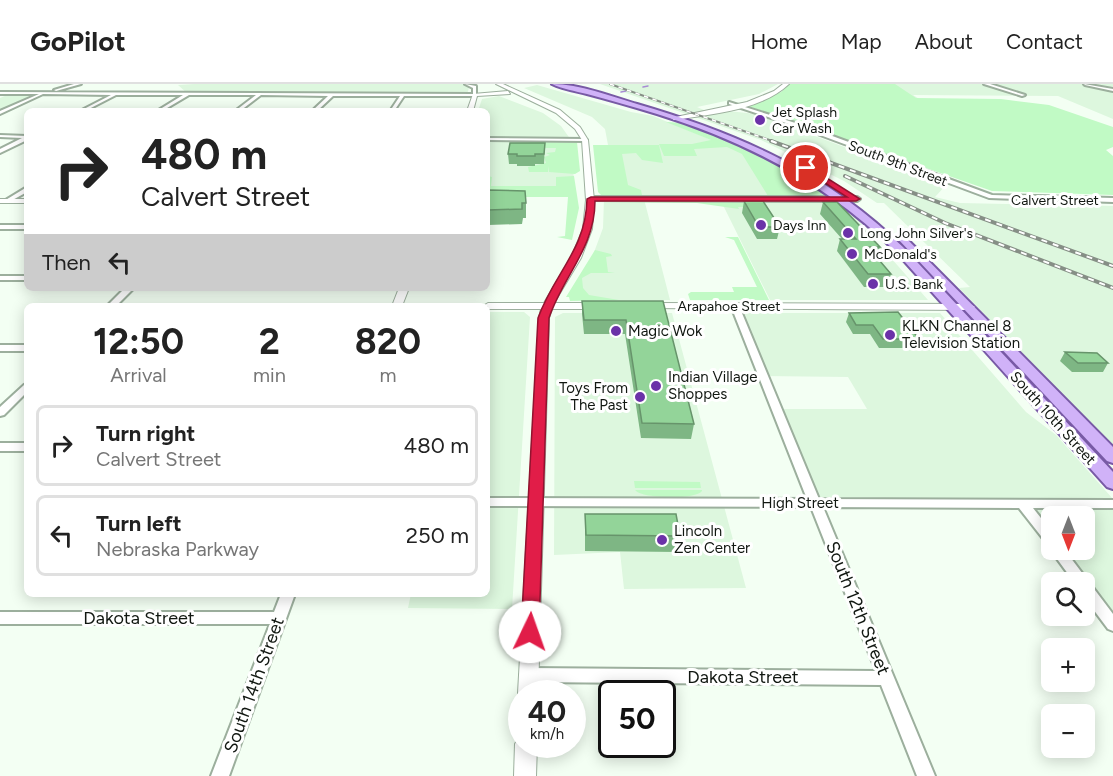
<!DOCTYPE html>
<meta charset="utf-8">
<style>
:root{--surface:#fff;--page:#f6f6f6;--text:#222;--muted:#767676;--line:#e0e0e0}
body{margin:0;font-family:Figtree,sans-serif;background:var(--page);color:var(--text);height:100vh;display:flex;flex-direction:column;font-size:22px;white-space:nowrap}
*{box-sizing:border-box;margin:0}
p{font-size:20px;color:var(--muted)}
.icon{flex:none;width:33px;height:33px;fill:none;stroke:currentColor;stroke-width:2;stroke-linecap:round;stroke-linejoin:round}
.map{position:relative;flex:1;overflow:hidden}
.details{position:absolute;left:24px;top:219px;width:466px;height:294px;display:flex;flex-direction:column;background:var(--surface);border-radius:9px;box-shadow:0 3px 15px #0003}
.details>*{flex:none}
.guide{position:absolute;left:24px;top:24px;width:466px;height:183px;border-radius:9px;box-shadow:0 3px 15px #0003;background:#fff;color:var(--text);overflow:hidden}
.needle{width:39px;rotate:180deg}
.controls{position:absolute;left:1041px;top:422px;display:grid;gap:12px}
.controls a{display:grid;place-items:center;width:54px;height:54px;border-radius:9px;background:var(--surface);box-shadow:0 3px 15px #0003;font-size:30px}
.speed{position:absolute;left:508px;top:596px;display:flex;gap:12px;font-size:30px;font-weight:700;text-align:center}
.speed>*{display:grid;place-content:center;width:78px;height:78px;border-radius:50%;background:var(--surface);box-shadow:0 3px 15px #0003;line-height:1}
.speed small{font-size:15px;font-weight:400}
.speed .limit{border:3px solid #111;border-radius:9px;background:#fff;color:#111}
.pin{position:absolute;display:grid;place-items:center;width:51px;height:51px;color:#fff;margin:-26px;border:3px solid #fff;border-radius:50%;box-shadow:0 2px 6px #0007}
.me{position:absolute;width:66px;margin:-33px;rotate:3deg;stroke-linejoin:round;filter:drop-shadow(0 0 4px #0008)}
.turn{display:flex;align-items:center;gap:21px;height:126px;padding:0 18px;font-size:27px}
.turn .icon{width:78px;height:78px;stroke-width:2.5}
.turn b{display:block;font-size:42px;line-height:51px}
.then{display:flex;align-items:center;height:57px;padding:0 18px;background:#0003;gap:12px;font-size:22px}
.eta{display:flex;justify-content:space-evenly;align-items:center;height:102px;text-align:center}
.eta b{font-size:36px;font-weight:700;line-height:42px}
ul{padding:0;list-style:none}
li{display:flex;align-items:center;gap:18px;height:81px;margin:0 12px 9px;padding:0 6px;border:3px solid var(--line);border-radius:9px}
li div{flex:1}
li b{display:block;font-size:22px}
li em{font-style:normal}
header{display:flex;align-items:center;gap:36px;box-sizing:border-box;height:84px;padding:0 30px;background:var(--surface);border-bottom:2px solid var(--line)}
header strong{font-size:28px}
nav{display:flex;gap:33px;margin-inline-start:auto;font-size:21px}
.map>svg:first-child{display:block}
.built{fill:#ddf7de}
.green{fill:#c1fac5}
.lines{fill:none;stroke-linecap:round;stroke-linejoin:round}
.stream{stroke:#a88cd3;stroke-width:1.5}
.street-casing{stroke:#9caf9d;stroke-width:4}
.secondary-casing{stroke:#9caf9d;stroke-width:2}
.primary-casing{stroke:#785aa5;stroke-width:4}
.street{fill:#fff;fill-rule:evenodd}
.secondary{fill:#fff;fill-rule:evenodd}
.primary{fill:#d0b2f8;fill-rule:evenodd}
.rail-far1-casing{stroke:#868f86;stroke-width:2}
.rail-casing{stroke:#868f86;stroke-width:4}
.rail-far1{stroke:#fff;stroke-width:1.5;stroke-dasharray:4.5;stroke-linecap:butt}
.rail{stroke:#fff;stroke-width:2;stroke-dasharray:6;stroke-linecap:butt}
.wall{fill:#7eb684}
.building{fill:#93d499;stroke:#67946b;stroke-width:1.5}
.route{fill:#e11d48;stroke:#92132f;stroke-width:1.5}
.poi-dot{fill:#6b32a8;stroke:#fff;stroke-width:2}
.labels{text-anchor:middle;stroke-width:6;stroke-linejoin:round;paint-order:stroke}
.far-poi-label{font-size:14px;fill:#111711;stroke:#fff;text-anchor:start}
.far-street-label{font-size:14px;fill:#111711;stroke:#fff}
.poi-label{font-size:15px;fill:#111711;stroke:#fff;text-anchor:start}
.street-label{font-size:15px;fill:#111711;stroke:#fff}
.near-street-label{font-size:18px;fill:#111711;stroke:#fff}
</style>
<header>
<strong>GoPilot</strong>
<nav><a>Home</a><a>Map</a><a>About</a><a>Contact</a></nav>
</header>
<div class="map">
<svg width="1113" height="692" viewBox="0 0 1113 692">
<rect width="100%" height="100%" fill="#f3fff3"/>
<path class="built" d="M194,0H470L467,11L188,10L178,1Z
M600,0H778L759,10L697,23L713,30L728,27L756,30L946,101L935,113L960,119L1113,122V362L959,204L970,203L884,119H877L844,97L761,56Z
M797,0H1113V35L1058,12L913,11L977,52Z
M537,1L631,28L653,32L741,68L816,114L824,115L854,132L928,216H770L720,115H644L670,216H578L568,212L593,171L603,144L604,115H611L608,61L605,45L592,33L524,4Z
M12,9H46L0,29V14Z
M499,12L543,29L561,42L571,56L575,111H488V27H478L482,15Z
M488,228H524L530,233L512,525L408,524L411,510H488Z
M563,229H672L746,504L624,505L620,468L554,471L555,233Z
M737,229H940L1026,328L1056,351L1113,415V541L1084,498L1057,465H1084V432H1052L1051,458L1023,420L815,419L777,325H867L848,293L763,292Z"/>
<path class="green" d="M789,0H895L916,14L1001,15L1049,21L1113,43V63L1106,66L1113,72V111L992,107L748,22L781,8Z
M666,38C719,39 786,84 830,111L768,112L742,70L727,63L694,65L697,72H664L659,60H692L711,56Z
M532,57L577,58L580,87L575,90L549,88L548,82V88H529L528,83L546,79L544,73L550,71L546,69L555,68L556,64H543L529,59Z
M593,61H659L663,79L642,76L636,69L622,70L628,101L641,106L642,111L602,112L598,108Z
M488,92L492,93L491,102H556V93L574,92L579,124L572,156L557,153L565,152L568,113H488Z
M615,117H756L759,118L752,123H738L739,125L697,119L604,118Z
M725,153H738L769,216H690L688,210L691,208H734L732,203H757L734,156Z
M595,166L611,170L612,172L606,173L608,188L615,189H591L582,194L583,204L589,211L619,216L570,217L569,213H566Z
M634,397L700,398L701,404H635Z
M635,406H702V407C696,416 642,415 635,406Z"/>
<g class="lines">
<path class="stream" d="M643,3L648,2
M621,8L626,7"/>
<g class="street-casing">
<path id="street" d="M74,0H81L56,7L54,6Z
M465,0L476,2V12H404L394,27H390L400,12H333L317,27H312L328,12L261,11L240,27H235L256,11H189L162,27H157L183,11H116L85,27H80L111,11L43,10L0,30V27L39,10H0V8L473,10V4Z
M984,0H990L1025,11L1022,12Z
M1084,0L1113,5V7L1085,1Z
M729,18L808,43L992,111L1113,114V118L989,114L804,45L729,20Z
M0,51L27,52V56L0,69V65L22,54L0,53Z
M488,54L585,55L587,56L585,57L488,56Z
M27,103V108L9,118L4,117Z
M591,113H857L860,115L857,117L589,116V114Z
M0,141H27V145H0Z
M0,192H27V196H0Z
M125,204H134L116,222H107Z
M732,220H735L739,222L819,415L1113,416V424H1033L1052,448V463L1048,461L1019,424L823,423L935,692H917L881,601L528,598L523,596L520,591L523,586L528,584L876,587L811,423L488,422V414L807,415L731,222Z
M0,261H27V267H0Z
M27,300V308L4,331L0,332V323L24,301Z
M0,359H27V367H0Z
M1052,463V465H1064L1113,530V547L1108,545L1084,513V498H1074L1052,468L1051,465Z
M281,510H295L229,692H211L270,540H0V528H274Z"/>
</g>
<g class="secondary-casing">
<path id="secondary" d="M496,0H503L560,26L580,43L588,56L594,116L592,145L581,174L554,219H599L604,222L599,225H552L549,234L538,609H522V616L518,609L539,234L541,225H488V222H483L488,219H544L571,174L583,145L586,116L582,56L575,45L556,29Z
M783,0H789C760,27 712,30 674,36L671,34L747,18L774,7Z
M508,7L510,10L477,12L473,27H467L473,10Z
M0,115H27V119H0Z
M399,204H409L402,222H392Z
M648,219L970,220L975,223L970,226L644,224V220Z
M522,651V660H537L536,692H514L515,660L519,653Z"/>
</g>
<g class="primary-casing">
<path id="primary" d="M552,0C580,0 610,12 637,20C740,50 826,88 904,164L1113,388V405L1107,403L896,168C829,101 748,58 657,30C634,23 610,16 587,10C575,7 562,5 552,0Z
M902,150L1113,363V379L1107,377L898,155L897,153Z"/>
</g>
<use href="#street" class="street"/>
<use href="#secondary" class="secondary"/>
<use href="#primary" class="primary"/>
<g class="rail-far1-casing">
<path id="rail-far1" d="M610,0L775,58"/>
</g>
<g class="rail-casing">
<path id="rail" d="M771,57L1113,182
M845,92L945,139L1113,204"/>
</g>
<use href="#rail-far1" class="rail-far1"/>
<use href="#rail" class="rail"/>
</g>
<path class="wall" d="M545,59L544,80H535V82H517V80H509L508,70Z
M488,106L526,119V134H523L522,140L488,141Z
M744,117L780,143L777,155H757L742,129Z
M823,118L880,163L876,173L891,190L887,203H864L837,167L840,155H842L820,130Z
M582,217H663L694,340L691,355L641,354L625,250H584L582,230Z
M849,229L919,255L915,264H879L870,250H853L846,238Z
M1065,268L1108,279L1103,288H1072L1060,277Z
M585,430L680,452L678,468L585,467Z"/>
<path class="building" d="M510,59H545L544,70H535V72H517V70H508Z
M488,106L525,107L526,119H522V125L488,126Z
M744,117H763L780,143H759Z
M823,118H837L880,163H868L891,190H868L840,155H856Z
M582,217H663L694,340L642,339L626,236H584Z
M898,228L919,255H883L873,241H856L849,229Z
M1065,268L1097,269L1108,279H1078Z
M585,430H676L680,452L586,451Z"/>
<path class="route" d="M803,82H808L860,115L856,117H595C595,164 563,192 549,234L539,548L537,554L530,556L524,554L521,548L538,234C554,189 586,166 587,115L591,113H847L803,85Z"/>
<g class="poi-dot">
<circle cx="760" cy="36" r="6"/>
<circle cx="761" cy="141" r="6"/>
<circle cx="848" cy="149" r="6"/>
<circle cx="852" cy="170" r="6"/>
<circle cx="873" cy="200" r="6"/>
<circle cx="616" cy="247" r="6"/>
<circle cx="890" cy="251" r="6"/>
<circle cx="656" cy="302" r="6"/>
<circle cx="640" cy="313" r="6"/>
<circle cx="662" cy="456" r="6"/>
</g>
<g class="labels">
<g class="far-poi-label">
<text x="772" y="33">Jet Splash<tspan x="772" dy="16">Car Wash</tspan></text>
<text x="773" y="146">Days Inn</text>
<text x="860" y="154">Long John Silver's</text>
<text x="864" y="175">McDonald's</text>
<text x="885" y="205">U.S. Bank</text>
</g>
<g class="far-street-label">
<text transform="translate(898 79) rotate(21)" y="5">South 9th Street</text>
<text x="1055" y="121">Calvert Street</text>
<text x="729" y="227">Arapahoe Street</text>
</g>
<g class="poi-label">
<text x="902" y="247">KLKN Channel 8<tspan x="902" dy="17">Television Station</tspan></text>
<text x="628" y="252">Magic Wok</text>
<text x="668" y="298">Indian Village<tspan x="668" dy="17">Shoppes</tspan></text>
<text x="628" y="309" text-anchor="end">Toys From<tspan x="628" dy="17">The Past</tspan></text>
<text x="674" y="452">Lincoln<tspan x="674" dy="17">Zen Center</tspan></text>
</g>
<g class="street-label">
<text transform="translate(1053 334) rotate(48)" y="5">South 10th Street</text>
<text x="800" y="424">High Street</text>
</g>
<g class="near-street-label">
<text transform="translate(858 524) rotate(68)" y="6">South 12th Street</text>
<text x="139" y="540">Dakota Street</text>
<text x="743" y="599">Dakota Street</text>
<text transform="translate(254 601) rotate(-70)" y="6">South 14th Street</text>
</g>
</g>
</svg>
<div class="controls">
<a><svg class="needle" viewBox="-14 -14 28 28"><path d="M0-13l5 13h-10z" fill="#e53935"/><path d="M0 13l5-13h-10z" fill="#767676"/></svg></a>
<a><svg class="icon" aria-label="search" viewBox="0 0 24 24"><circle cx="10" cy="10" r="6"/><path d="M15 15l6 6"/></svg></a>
<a>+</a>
<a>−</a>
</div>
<div class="speed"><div>40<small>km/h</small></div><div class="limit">50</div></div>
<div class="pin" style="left:806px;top:84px;background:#d93025"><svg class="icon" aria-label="arrive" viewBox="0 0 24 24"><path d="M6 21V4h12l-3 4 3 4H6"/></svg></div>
<svg class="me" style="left:530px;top:548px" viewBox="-20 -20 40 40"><circle r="19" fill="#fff"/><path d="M0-13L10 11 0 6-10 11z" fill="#e11d48"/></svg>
<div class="guide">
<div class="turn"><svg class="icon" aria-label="right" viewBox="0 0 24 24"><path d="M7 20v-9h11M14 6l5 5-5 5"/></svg><div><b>480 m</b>Calvert Street</div></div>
<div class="then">Then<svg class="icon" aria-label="left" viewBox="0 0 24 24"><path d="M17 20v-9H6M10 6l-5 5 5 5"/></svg></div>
</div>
<section class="details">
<div class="eta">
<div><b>12:50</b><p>Arrival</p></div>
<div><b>2</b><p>min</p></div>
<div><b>820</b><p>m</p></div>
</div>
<ul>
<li><svg class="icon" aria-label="right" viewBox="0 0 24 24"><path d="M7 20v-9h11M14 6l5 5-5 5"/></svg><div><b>Turn right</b><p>Calvert Street</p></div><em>480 m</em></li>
<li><svg class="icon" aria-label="left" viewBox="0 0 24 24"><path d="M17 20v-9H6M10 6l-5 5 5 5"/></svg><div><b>Turn left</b><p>Nebraska Parkway</p></div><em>250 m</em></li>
</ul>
</section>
</div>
